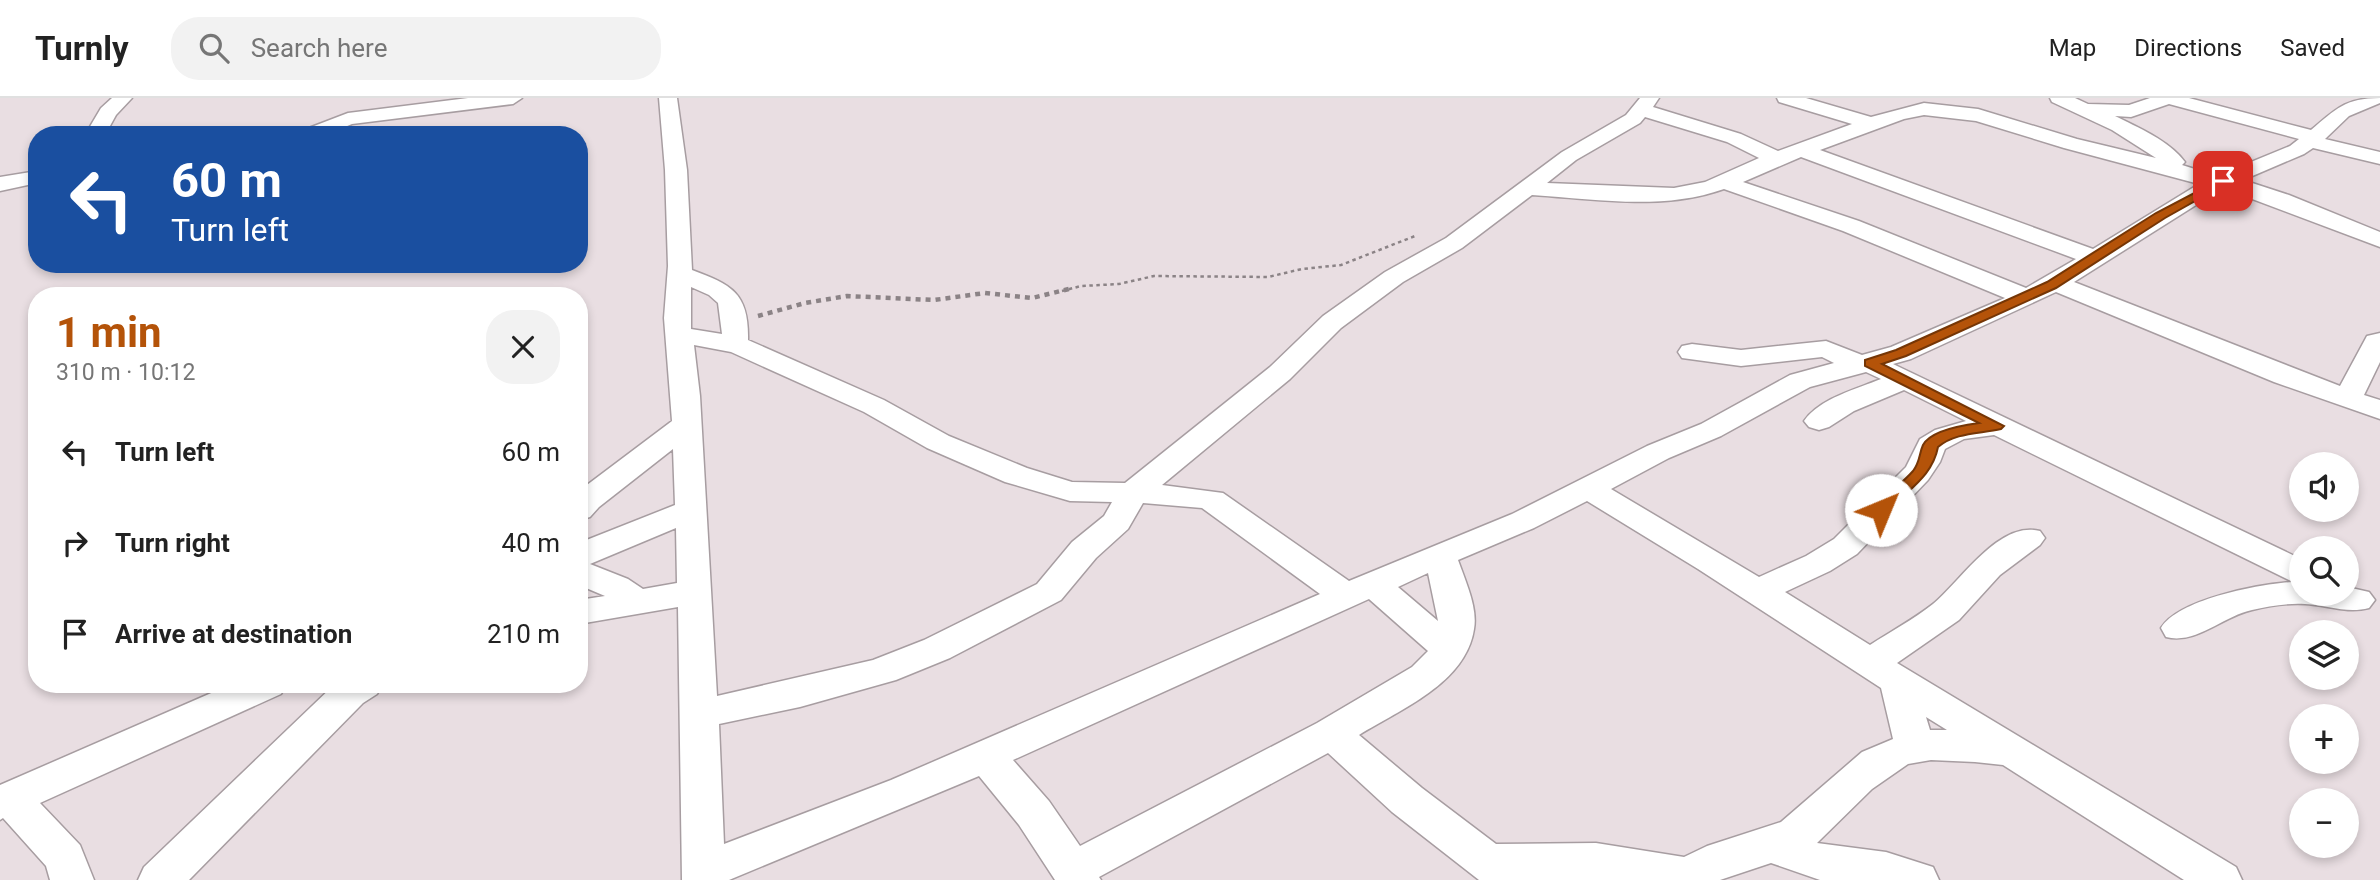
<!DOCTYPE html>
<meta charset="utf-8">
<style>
:root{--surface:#fff;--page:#f2f2f2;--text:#222;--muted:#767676;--line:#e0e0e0;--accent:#b45309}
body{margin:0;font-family:Roboto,sans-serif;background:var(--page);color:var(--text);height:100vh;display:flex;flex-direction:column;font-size:26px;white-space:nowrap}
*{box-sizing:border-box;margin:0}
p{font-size:23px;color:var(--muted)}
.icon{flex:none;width:38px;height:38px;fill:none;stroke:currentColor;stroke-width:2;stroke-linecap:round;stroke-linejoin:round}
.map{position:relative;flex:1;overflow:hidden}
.sheet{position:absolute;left:28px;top:189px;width:560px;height:406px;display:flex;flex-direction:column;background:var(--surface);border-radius:28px;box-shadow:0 4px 10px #0003}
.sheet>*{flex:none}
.top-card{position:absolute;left:28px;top:28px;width:560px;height:147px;border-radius:28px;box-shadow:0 4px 10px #0003;background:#1a4fa0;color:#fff;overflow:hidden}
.controls{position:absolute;left:2289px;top:354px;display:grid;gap:14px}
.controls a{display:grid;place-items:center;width:70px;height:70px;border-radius:50%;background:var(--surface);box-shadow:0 4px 10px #0003;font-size:35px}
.pin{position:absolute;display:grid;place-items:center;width:60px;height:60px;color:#fff;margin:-30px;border-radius:14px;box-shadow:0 4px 10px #0006}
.me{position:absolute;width:77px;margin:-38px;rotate:45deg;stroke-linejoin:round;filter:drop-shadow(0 0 5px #0008)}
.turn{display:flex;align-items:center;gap:24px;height:147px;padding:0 28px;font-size:32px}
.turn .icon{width:91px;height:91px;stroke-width:2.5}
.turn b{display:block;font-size:49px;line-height:60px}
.round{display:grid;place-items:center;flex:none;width:74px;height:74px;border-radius:28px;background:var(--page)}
.headline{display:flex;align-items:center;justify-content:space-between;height:119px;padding:0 28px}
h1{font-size:42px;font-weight:700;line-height:52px;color:var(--accent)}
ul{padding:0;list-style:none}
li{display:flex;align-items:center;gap:21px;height:91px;padding:0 28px}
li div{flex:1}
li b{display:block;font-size:26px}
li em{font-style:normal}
header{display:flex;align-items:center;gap:42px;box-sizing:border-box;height:98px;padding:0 35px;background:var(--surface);border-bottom:2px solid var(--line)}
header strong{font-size:33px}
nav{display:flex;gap:38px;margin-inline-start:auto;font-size:24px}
.search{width:490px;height:63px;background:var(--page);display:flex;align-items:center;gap:18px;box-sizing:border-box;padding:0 24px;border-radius:28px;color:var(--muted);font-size:26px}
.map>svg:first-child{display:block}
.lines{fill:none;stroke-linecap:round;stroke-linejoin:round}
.minor-casing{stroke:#a79da1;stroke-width:3}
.path-far1{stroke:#8b8386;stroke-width:2.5;stroke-dasharray:3.5 3.5;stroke-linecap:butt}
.path{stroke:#8b8386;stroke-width:4.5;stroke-dasharray:5 5;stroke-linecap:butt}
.minor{fill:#fff;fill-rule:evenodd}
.route{fill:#b45309;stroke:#753606;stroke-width:2}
</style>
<header>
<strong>Turnly</strong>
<div class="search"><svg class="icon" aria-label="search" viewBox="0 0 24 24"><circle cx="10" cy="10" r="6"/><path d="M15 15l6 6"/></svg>Search here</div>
<nav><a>Map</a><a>Directions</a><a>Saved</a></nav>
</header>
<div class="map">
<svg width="2380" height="782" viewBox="0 0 2380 782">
<rect width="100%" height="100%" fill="#e9dee2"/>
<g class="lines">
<g class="minor-casing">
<path id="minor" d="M112,0H132L116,17L105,37H85L101,10Z
M468,0H522L513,6L352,26L326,37H298L301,33L348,15Z
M659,0H677L687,72L692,172C732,187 749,195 748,242L884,302L949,338L1027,370L1072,384L1125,385L1270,269L1323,218L1385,174L1446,140L1562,54L1626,17L1640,0H1659L1653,9L1741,36L1778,53L1852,26L1779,4L1777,0H1806L1871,19L1924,5L1978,11L2077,41L2156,60L2112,32L2052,4L2050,0H2075L2088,6L2129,7L2150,0H2189L2311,32C2336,11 2345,0 2380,0V5L2349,18L2325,41L2380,54V66L2313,50L2304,56L2243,82L2289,97L2380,134V149L2223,90L2074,184L2340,288L2367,238L2380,235V264L2364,297L2380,302V321L2274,284L2056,194L1911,261L1893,266L2301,461V495H2347V489L2369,494L2375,502L2369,510C2347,516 2327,507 2305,506C2288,505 2268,508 2252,512C2223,518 2196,547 2166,539L2161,530C2179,501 2260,486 2293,484L1994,337L1964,341L1945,351L1940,364L1928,382L1857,456L1830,473L1785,494L1870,547C1890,534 1914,521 1933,506C1961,483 1999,422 2040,433L2045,440L2040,447L2000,477L1959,522L1897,565L2236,769L2242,782H2184L2003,667L1975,664L1931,662L1908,666L1872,691L1817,745L1886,754L1933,769L1939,782H1820L1771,765L1720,782H1479L1392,714L1328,655L1099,779L1101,782H1055L1019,727L979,678L729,782H682L678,509L579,526V502L605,498L579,487V445L675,407L673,351L599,409L590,419L579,422V393L672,323L664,220L668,168L665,72ZM2169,6L2299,41L2290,48L2217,78L2182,67L2185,64C2170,43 2137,29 2115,18L2131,19ZM1924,17L1976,23L2064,50L2199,86L2093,151L1820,52L1904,21ZM1645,19L1727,44L1759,60L1705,84L1674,90L1547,85L1576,62L1640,25ZM1801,59L2076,161L2026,190L1859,123L1743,84ZM1724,91L1843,133L2005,200L1891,249L1862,257L1826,243L1741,252L1692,246L1682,248L1678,254L1682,260L1741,268L1822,259L1834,265L1790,277L1701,326L1647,348L1512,416L1349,483L1223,395L1162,387L1290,281L1341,230L1403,184L1462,150L1532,97C1596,101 1662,113 1724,91ZM691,189L709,197L718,205L722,236L691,231ZM694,247L731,254L864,314L927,350L1005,384L1070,403L1112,404L1104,418L1072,444L1037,486L924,542L873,562L717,598L700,298ZM1866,274L1881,281C1857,291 1820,300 1804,323L1809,329L1819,332L1829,329L1854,313L1904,292L1966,323L1935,332L1920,341L1906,369L1834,441L1806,458L1759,479L1611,391L1669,360L1721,338L1810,289ZM1587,403L1698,471L1881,590L1893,641L1862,654L1781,724L1707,748L1684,759L1596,745L1496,746L1422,690L1359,637C1401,611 1466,585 1474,531C1478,510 1465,482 1458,462L1534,430ZM1143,405L1202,410L1320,496L891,682L724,746L719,626L800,609L896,582L950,560L1061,502L1096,460L1128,431ZM676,430L677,485L643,491L628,481L590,466ZM1428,475L1438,523L1398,489ZM1369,501L1428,553L1412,569L1317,625L1080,748L1049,703L1013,662ZM1926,619L1947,632H1930Z
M37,73V85L0,93V79Z
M232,586H287L281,596L40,705L80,747L94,782H50L46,768L3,720L0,722V687Z
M335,586H383L377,596L363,605L189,782H138L144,769Z"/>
</g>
<path class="path-far1" d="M1062,193L1081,188L1119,186L1154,178L1268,179L1302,171L1341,167L1415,138"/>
<path class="path" d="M758,218L805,205L847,198L934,202L985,195L1032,200L1069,191"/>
<use href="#minor" class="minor"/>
</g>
<path class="route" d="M2223,80L2228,83L2227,85L2165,120L2056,190L1906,258L1882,266L2004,328L2001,331C1980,336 1956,334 1938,349C1932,380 1906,392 1887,415H1876L1873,412C1885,396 1901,387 1913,373C1920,364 1919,356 1923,347C1931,332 1964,327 1979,325L1865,268V262L1896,252L2047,184L2156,115Z"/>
</svg>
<div class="controls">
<a><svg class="icon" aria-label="sound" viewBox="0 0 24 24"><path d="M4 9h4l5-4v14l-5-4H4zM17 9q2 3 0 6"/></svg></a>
<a><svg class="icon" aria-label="search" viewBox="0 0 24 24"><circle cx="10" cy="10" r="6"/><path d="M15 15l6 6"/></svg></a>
<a><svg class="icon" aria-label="layers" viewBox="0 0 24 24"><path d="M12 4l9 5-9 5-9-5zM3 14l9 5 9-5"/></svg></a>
<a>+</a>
<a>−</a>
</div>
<div class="pin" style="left:2223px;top:83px;background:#d93025"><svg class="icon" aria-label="arrive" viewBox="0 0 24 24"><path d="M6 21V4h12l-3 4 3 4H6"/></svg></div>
<svg class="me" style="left:1881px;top:412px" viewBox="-20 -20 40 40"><circle r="19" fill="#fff"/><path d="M0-13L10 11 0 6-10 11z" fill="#b45309"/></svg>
<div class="top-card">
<div class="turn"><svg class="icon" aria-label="left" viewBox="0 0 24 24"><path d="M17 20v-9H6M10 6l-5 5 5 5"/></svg><div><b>60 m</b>Turn left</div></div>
</div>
<section class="sheet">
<div class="headline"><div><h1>1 min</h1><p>310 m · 10:12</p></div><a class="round"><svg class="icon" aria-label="close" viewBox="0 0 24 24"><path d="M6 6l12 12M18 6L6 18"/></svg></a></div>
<ul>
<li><svg class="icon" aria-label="left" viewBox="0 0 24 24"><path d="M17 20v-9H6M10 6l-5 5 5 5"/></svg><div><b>Turn left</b></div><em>60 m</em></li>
<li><svg class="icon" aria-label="right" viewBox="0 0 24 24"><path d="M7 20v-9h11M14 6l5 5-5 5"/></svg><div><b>Turn right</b></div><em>40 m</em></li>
<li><svg class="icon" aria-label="arrive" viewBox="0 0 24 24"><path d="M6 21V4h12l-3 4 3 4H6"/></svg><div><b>Arrive at destination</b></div><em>210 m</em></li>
</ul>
</section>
</div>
